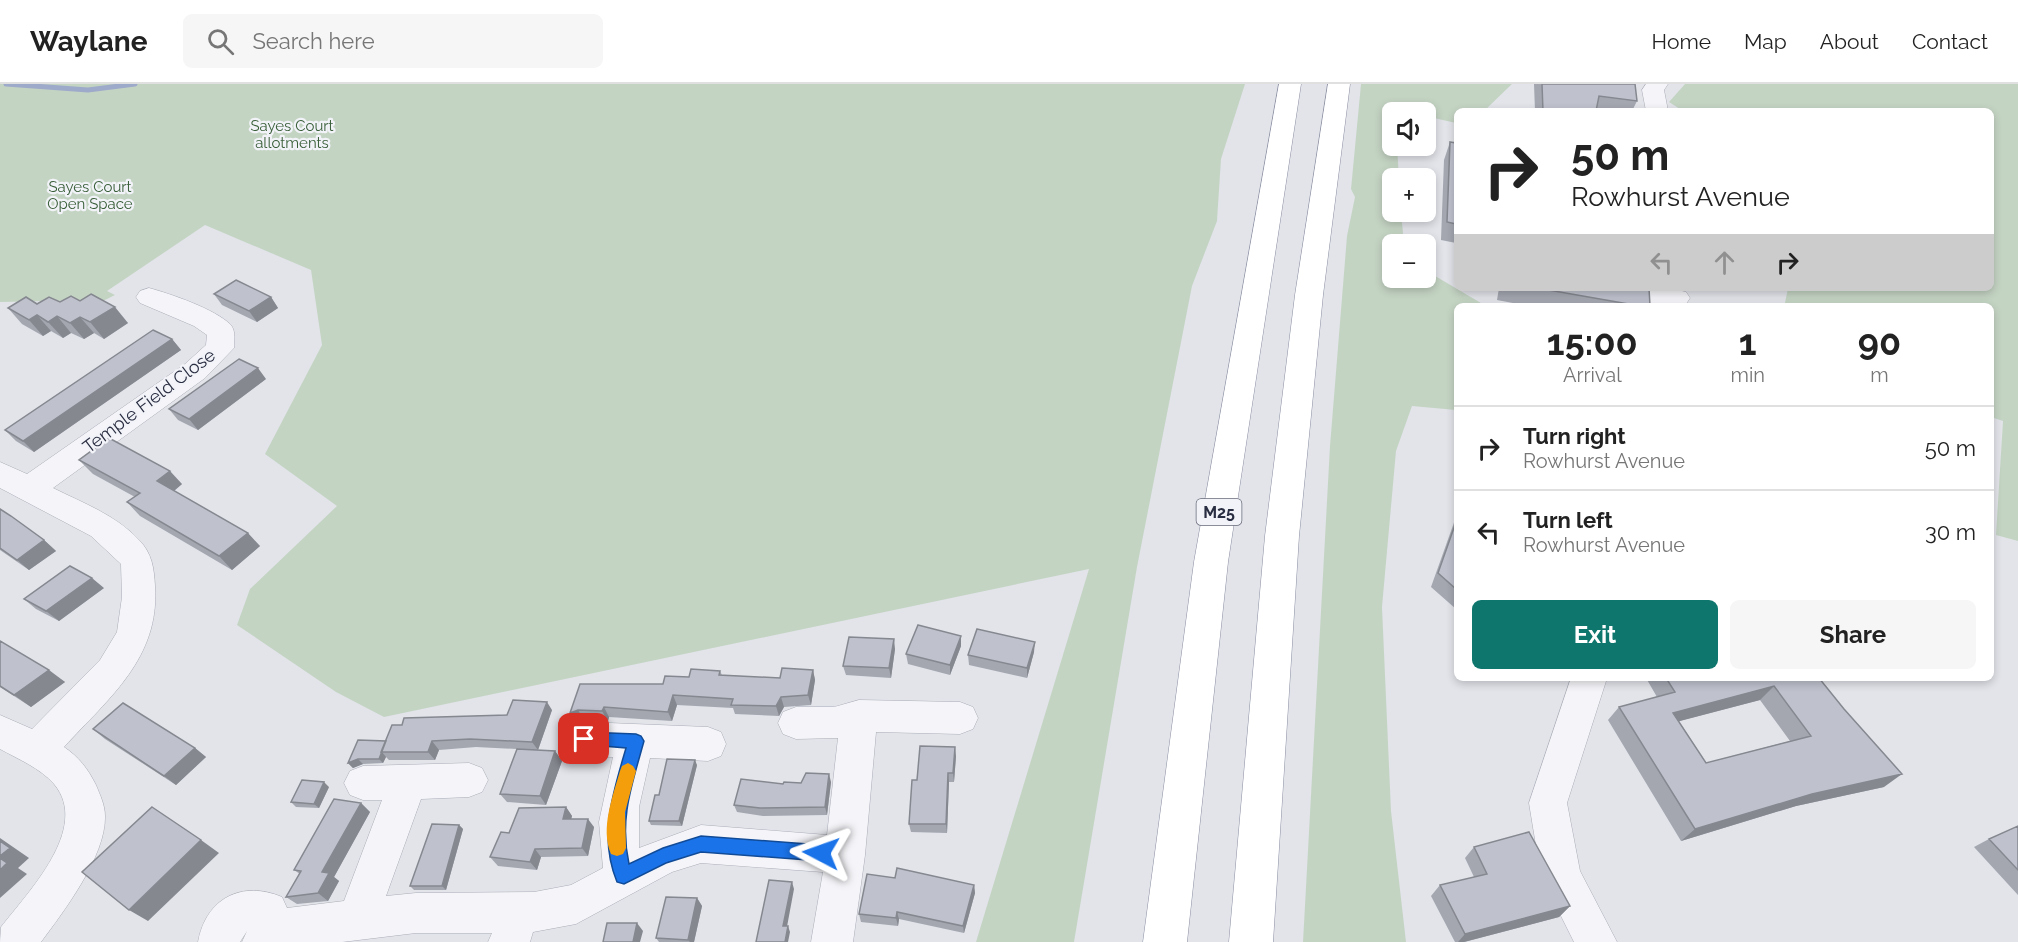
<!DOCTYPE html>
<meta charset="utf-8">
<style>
:root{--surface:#fff;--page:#f6f6f6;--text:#222;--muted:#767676;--line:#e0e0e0;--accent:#0f766e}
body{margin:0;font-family:Raleway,sans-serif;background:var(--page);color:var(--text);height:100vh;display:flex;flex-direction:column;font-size:22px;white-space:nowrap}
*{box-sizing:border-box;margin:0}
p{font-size:20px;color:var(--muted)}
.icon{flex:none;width:33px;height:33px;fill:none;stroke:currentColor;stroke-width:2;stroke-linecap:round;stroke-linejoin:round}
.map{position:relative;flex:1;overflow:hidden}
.side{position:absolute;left:1454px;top:219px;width:540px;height:378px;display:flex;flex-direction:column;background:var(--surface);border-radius:9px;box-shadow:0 3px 9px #0003}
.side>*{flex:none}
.hud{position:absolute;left:1454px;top:24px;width:540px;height:183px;border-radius:9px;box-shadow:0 3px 9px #0003;background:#fff;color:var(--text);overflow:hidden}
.fabs{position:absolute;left:1382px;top:18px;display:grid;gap:12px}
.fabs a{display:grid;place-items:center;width:54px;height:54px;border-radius:9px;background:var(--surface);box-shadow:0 3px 9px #0003;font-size:30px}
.pin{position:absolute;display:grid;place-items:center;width:51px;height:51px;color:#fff;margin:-26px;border-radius:12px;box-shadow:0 3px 9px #0006}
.me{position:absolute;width:66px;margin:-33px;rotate:274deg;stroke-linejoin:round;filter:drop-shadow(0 0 4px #0008)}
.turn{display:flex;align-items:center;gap:21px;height:126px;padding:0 18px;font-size:27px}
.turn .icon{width:78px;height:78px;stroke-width:2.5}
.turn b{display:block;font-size:42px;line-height:51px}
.lanes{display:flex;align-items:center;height:57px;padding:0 18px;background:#0003;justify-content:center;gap:30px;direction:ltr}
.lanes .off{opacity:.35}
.eta{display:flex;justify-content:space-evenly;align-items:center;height:102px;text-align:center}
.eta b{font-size:36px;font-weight:700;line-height:42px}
.action{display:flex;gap:12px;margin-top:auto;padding:12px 18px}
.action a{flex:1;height:69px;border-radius:9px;background:var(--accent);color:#fff;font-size:24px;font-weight:700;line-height:69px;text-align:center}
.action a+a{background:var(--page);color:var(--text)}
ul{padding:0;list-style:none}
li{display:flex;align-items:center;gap:18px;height:84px;padding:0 18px;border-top:2px solid var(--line)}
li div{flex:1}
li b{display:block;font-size:22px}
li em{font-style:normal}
header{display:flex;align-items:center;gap:36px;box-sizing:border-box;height:84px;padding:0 30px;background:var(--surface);border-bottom:2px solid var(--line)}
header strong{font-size:28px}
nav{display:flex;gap:33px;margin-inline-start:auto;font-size:21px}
.search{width:420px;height:54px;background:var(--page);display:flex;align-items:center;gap:15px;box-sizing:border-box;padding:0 21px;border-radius:9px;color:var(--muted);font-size:22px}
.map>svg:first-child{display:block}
.green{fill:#c4d4c3}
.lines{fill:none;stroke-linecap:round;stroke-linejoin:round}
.stream{stroke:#9eaaca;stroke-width:5}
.minor-casing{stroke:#abadb8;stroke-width:1}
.highway-casing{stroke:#8a8ea1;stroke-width:1}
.minor{fill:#f5f5f9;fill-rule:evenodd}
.highway{fill:#fff;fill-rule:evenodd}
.wall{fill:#a4a7b0;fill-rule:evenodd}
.shaded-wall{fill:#868890}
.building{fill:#bfc2cd;stroke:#868890;stroke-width:1.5;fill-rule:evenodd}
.route{fill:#1a73e8;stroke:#114b97;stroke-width:1.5}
.slow{fill:#f59e0b}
.labels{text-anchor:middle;stroke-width:4.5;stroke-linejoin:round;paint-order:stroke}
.far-park-label{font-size:15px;fill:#385e38;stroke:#f2f3f8}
.shield{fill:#f2f3f8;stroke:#666979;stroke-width:1.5}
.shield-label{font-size:16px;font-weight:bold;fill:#2a2e42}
.street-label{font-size:18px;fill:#2a2e42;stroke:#f2f3f8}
</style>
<header>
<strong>Waylane</strong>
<div class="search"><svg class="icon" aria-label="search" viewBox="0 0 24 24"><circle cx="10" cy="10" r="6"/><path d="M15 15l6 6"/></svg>Search here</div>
<nav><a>Home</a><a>Map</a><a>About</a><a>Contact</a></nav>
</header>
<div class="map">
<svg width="2018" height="858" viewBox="0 0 2018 858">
<rect width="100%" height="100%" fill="#e2e4ea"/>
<path class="green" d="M0,0H1245L1221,75L1217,137L1192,202L1137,483L1074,858H976L1089,485L384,633L336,608L237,541L250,505L337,422L265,370L322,261L311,186L205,141L107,207L115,211L105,216L0,218Z
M1361,0H1512L1484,27H1456V39L1425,32V28L1395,25L1392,28V62H1397L1399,94H1392V128H1401L1404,160H1392V194H1425V186L1486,222H1456V326L1412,322L1396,367L1382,523L1391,727L1406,858H1303L1330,362L1347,152L1355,113L1351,105Z
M1685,0H2018V457L1996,451L2003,337L1991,333L1990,222H1819L1785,219L1788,204H1990V27H1683L1669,18Z"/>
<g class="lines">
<path class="stream" d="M6,0L88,6L135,0"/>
<g class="minor-casing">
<path id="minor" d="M1646,0H1668L1664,6L1668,27H1646L1642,6Z
M149,204C171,210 215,225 231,241C236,248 234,256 234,264L205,294L53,404C83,419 116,431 139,456C152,469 154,484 155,502C160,574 109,614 64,663C79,673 88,685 96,701C100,711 105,721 105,732C106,772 64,827 41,858H0L1,843C28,808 91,744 54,700C40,684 18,675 0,665V631L32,645L100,576L117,548L122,513L121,480L91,452L0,404V378L27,390L185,280L206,261L207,251L194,242L140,219L136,213L140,207Z
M1605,204H1669L1686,208L1690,214L1686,220C1664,226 1631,216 1609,210Z
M1571,594H1607L1567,719L1580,787L1617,858H1574L1541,792L1529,719Z
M859,616L960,618L973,623L978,634L973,645L960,650L876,648L865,771L853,858H811L823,788L701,779L672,788L576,840L533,848L530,858H488L492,849H416L342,858H242L247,847L240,858H198C206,814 242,796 282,813L287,824L344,817L382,716H363L350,711L344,699L350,687L363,682L469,679L482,684L488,696L482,708L469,713L421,715L386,812L416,809L534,808L571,801L603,784L599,738L613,673L584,672L571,667L566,655L571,643L584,638L708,643L721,648L726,660L721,672L708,677L650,674L639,723V764L701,741L827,751L838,654L796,655L783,650L778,639L783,628L796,623H834Z"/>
</g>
<g class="highway-casing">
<path id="highway" d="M1279,0H1301L1228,478L1187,858H1143L1194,478Z
M1328,0H1350L1323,211L1299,452L1273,858H1229L1265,452L1295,211Z"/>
</g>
<use href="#minor" class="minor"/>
<use href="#highway" class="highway"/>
</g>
<path class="wall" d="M1534,0H1635L1637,17L1632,27H1535Z
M1450,58L1456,59V159L1441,156L1444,76Z
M1499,204H1649L1650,222H1528L1497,216Z
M214,210L271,213L278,224L257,238L222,221Z
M80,217L128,239L104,255L94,249L84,255L71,249L63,254L51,247L43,252L22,240L8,224L37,220Z
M172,255L181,266L34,368L16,357L5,346Z
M266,295L198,346L178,336L169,325Z
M79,376L182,400L174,407L260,462L232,486L140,432L127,418L135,413L93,390Z
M0,425L44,456L56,467L29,486L0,466Z
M1456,433V525L1431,503Z
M104,504L59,537L36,525L24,515Z
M0,557L65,598L31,623L0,603Z
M961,562L950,591L908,580L906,570Z
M895,565L891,594L846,591L843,582Z
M1034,568L1027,594L969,581L968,571Z
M813,586L815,596L811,621L784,623L779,632L735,630L733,624L677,621L672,637L609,633L608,637L584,636L576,639L580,600H663L689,593L720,587L722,591L780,594Z
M1646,594H1819L1884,703L1796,722L1681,757L1608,636L1619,623L1657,613ZM1760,616L1790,657L1706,679L1679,637Z
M552,626L538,666L555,667L562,677L546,721L507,718L500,710L517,665L476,663L439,666L435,676H389L386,673L383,679L363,680L353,684L348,679L386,657L402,641Z
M93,645L195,664L206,673L176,701L105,655Z
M956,672L954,698H949L947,749L911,748L909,740Z
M697,681L682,742L651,741L649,737L659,711Z
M831,698L827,731L763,732L737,728L734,721L801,699Z
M329,703L319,724L296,723L291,718Z
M361,719L370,728L334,793L339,797L328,817L297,820L286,813L300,790L294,786Z
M566,723L572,732L571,735L594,743L588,772L541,773L537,786L498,782L490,773L509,749Z
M459,741L463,745L446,806H414L410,802Z
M2018,742V811L1974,763L1989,755Z
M1474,763L1570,822L1559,833L1464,858H1455L1431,812L1440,801L1474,793L1465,774Z
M895,794L974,801L975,809L964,849L899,835L898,842L861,838L859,830Z
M697,814L702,822L694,858H659L656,854Z"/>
<path class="shaded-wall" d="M271,213L278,224L257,238L249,227Z
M115,223L128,239L104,255L90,238Z
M37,231L51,247L43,252L29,236Z
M57,232L71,249L63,254L48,238Z
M80,233L94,249L84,255L70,239Z
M172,255L181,266L34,368L23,357Z
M258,284L266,295L198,346L189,335Z
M170,387L182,400L169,411L157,397Z
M248,449L260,462L232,486L219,472Z
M44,456L56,467L29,486L17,476Z
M92,494L104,504L59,537L46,527Z
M961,552V562L950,591V581Z
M894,555L895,565L891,594L889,584Z
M1035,558L1034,568L1027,594V584Z
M49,586L65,598L31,623L14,611Z
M813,586L815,596L811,621L808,611Z
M1774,602L1760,616L1661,642L1673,629Z
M673,611L677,621L672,637L668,628Z
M781,613L784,623L779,632L776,622Z
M547,618L552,626L538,666L532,658Z
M604,623L609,633L608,637L602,627Z
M578,626L584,636L576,639L570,629Z
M432,657L439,666L435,676L428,668Z
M955,663L956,672L954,698L953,689Z
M195,664L206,673L176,701L164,692Z
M555,667L562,677L546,721L540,712Z
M382,668L386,673L383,679L379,675Z
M358,675L363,680L353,684L348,679Z
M695,676L697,681L682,742L679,737Z
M948,689L949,698L947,749L946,740Z
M829,690L831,698L827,731L825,723Z
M1902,690L1884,703L1796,722L1681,757L1695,745L1812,710Z
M324,698L329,703L319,724L314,720Z
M361,719L370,728L334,793L339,797L328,817L318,809L322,788Z
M566,723L572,732L569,743L563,735Z
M588,735L594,743L588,772L582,764Z
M459,741L463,745L446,806L442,802Z
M0,754L29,774L18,784L27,790L0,814Z
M201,756L219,769L148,837L129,826Z
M535,765L541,773L537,786L530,778Z
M792,798L794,805L786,848L783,842Z
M974,801L975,809L964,849L963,842Z
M697,814L702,822L694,858H690L688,856Z
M1570,822L1559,833L1464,858H1458L1465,850Z
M897,828L899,835L898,842L896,834Z
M637,839L643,847L640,858H633Z
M788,842L790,848L788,858H785Z"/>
<path class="building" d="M1542,0H1635L1637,17L1599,12L1596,27H1543Z
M1450,58L1456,59V140L1447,138Z
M236,196L271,213L249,227L214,210Z
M1537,204H1649L1650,222H1640Z
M91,210L115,223L90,238L80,233L70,239L57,232L48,238L37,231L29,236L8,224L26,213L37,220L49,213L60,218L71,212L80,217Z
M153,246L172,255L23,357L5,346Z
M239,275L258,284L189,335L169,325Z
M109,354L170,387L157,397L248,449L219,472L127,418L140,409L79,376Z
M0,425L11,432L44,456L17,476L0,464Z
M1456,438V505L1438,489Z
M70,482L92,494L46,527L24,515Z
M918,541L961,552L950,581L906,570Z
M977,545L1035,558L1027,584L968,571Z
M849,553L894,555L889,584L843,582Z
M0,557L49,586L14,611L0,602Z
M782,584L813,586L808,611L781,613L776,622L731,621L733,615L673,611L668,628L604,623L602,627L578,626L570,629L580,600H663L665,592L689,593L691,585L720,587L719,591L780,594Z
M1666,594H1819L1844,625L1902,690L1812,710L1695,745L1619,623L1675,608ZM1774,602L1811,652L1706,679L1673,629Z
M513,616L547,618L532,658L470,655L432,657L428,668H381L392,641H402L404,634L507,631Z
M123,619L195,664L164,692L93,645Z
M358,656L386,657L379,675H358L348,679Z
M920,662L955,663L953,689H948L946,740H909L912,696H917Z
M517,665L555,667L540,712L500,710Z
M667,675L695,676L679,737H649L655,711H659Z
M806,689L829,690L825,723L760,724L734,721L741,695L783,700L784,698L801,699Z
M302,696L324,698L314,720L291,718Z
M334,715L361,719L322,788L329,789L318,809L286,813L301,787L294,786Z
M152,723L201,756L129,826L82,788Z
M566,723L563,735H588L582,764L535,765L530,778L490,773L501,748L509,749L519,724Z
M432,740L459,741L442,802H410Z
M2018,742V786L1989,755Z
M1529,748L1570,822L1465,850L1440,801L1487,790L1474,763Z
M0,757L10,764L0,772Z
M0,774L7,779L0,786Z
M897,784L974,801L963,842L897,828L896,834L859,830L867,790L895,794Z
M769,796L792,798L783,842H788L785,858H756Z
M666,813L697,814L688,856L656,854Z
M607,839H637L633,858H603Z"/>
<path class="route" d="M584,648L636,650L641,652L644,657C632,701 619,734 629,780L663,764L701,752L821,761L827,763L829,769L827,775L821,777L701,768L666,779L624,800L617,798C598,752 613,709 626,664L579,660L576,655L579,650Z"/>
<path class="slow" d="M628,679L633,682L636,687L625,728L626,764L623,770L617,772L611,770C600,744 613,712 620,687L622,682Z"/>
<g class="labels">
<g class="far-park-label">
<text x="292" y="47">Sayes Court<tspan x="292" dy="17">allotments</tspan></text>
<text x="90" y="108">Sayes Court<tspan x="90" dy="17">Open Space</tspan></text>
</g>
<rect class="shield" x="1196.5" y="415" width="45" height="26" rx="4.5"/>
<g class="shield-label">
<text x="1219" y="434">M25</text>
</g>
<g class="street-label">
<text transform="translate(149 317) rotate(-37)" y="6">Temple Field Close</text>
</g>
</g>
</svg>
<div class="fabs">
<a><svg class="icon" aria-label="sound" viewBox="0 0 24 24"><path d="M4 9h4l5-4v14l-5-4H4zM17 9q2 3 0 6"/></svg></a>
<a>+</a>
<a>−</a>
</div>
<div class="pin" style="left:584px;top:655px;background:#d93025"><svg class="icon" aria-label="arrive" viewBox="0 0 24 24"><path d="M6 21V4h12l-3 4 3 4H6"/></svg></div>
<svg class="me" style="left:821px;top:769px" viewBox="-20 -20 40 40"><path d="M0-17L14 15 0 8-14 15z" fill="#1a73e8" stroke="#fff" stroke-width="4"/></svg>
<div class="hud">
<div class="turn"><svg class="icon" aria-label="right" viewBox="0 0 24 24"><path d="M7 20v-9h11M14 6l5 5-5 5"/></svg><div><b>50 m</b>Rowhurst Avenue</div></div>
<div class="lanes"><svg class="icon off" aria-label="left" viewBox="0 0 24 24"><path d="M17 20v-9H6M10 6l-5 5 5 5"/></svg><svg class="icon off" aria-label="ahead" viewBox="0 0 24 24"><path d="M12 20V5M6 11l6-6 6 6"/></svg><svg class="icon" aria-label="right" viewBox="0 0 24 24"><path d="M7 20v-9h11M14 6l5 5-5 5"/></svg></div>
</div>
<section class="side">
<div class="eta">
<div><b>15:00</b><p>Arrival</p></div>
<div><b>1</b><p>min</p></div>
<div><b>90</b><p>m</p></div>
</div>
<ul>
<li><svg class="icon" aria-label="right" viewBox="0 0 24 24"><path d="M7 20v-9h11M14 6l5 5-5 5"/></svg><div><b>Turn right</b><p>Rowhurst Avenue</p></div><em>50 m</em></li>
<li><svg class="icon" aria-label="left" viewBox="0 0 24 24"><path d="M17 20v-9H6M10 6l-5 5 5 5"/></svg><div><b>Turn left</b><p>Rowhurst Avenue</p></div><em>30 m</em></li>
</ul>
<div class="action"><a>Exit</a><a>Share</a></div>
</section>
</div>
